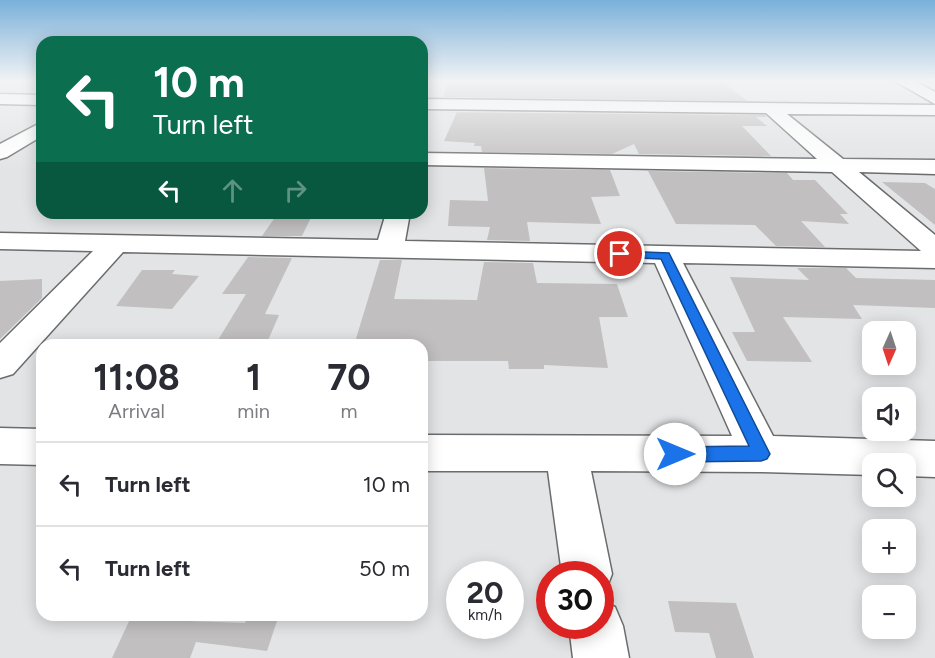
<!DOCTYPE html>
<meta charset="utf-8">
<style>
:root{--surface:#fff;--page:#f7f7f7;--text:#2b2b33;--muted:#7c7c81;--line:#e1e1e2}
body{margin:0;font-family:Figtree,sans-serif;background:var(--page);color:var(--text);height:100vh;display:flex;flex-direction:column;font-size:22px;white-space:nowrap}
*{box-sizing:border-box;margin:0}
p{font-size:20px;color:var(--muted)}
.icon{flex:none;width:33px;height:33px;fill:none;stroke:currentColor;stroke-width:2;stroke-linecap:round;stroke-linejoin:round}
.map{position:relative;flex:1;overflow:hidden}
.sheet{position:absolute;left:36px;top:339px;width:392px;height:282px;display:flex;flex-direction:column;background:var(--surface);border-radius:18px;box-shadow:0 3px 15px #0003}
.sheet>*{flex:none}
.hud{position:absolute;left:36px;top:36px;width:392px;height:183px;border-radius:18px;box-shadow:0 3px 15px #0003;background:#0b6e4f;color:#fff;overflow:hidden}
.needle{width:39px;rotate:183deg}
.controls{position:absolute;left:862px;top:321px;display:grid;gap:12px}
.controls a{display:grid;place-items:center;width:54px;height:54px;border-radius:12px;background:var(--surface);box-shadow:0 3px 15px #0003;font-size:30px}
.speed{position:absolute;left:446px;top:561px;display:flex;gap:12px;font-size:30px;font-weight:700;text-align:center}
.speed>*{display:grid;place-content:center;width:78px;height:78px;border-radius:50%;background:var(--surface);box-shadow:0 3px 15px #0003;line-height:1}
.speed small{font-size:15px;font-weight:400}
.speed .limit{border:9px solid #d22;background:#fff;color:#111}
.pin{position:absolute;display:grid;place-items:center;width:51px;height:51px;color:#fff;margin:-26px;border:3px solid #fff;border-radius:50%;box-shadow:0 2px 6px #0007}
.me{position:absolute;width:66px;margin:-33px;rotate:90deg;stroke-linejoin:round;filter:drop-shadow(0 0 4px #0008)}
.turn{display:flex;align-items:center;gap:21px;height:126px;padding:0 18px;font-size:27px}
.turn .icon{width:78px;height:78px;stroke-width:2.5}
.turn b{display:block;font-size:42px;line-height:51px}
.lanes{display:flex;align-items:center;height:57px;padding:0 18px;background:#0003;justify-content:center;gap:30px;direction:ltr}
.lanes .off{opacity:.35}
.eta{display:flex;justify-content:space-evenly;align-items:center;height:102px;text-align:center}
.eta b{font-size:36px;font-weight:700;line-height:42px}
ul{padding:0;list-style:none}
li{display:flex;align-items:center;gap:18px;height:84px;padding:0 18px;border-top:2px solid var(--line)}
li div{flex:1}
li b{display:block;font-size:22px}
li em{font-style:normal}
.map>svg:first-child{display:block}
.building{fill:#c2bfc0}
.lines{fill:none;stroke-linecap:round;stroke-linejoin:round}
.street-casing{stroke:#6b6c6e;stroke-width:3}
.street{fill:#fff;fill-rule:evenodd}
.route{fill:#1a73e8;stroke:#114b97;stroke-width:1.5}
</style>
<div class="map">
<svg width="935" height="658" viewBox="0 0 935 658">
<rect width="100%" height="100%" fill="#e2e4e6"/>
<path class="building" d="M457,80H721L747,101L443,97L448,82H456Z
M438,112L765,115L767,117H756L767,126H742L771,156L639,154L634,144L612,154L482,152L481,146H474L475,143L444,141L457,112Z
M484,168L610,170L620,196L591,197L601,224L527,222L530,241L487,240L490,227L448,226L450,200L488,201Z
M648,171L787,173L793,180H815L848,214H840L849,224L801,221L825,247L776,246L755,225L676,224Z
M882,182L925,183L935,189V225Z
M278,213H313L302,236H262Z
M248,257L292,258L265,314L279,315L266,345H215L246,294H222Z
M380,260H402L394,299L477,300L484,262L533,263L537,283L617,284L628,317H599L608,368L544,365V369H509L508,361H422V345H354Z
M797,268H846L856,278L935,280V308L853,305L862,319L783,317L812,362L747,361L732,332H755L730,277L809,280Z
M142,270H175L172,274L199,276L172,309L116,306Z
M42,279V298L0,339V281Z
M668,601L736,603L754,658H716L709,633L675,632Z
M249,615H279L267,651L196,642L190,658H112L130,619L245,623Z"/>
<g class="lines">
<g class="street-casing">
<path id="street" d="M893,80H913L935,92V104Z
M0,94L42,95V105L0,104Z
M422,99L935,105V115L787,114L843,159L935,160V174L859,172L935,235V268L683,263L773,436L935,441V477L906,476V464H873V475L761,472L591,471L612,574L605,592L600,594V574H562L548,471H422V435L732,436L655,263L123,252L13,374L0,378V343L93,251L0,249V233L378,240L386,213H410L405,241L921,251L832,172L422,165V153L817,159L766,113L422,109Z
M42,122V136L7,157L0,159V144Z
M0,428L42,429V465L0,464Z
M600,601L615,607L623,626L629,658H573L569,626H600Z"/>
</g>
<use href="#street" class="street"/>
</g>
<linearGradient id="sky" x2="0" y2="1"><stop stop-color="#7ab0da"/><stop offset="0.47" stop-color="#f2f3f4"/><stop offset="1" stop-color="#f2f3f4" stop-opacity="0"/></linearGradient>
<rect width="935" height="172" fill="url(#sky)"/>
<path class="route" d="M620,251L669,253L770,454L767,459L761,461L675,462L669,460L666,454L669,449L675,447L749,446L661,259L615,257V252Z"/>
</svg>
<div class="controls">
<a><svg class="needle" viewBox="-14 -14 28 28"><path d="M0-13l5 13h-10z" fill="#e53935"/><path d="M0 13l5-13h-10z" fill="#7c7c81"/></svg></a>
<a><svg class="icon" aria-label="sound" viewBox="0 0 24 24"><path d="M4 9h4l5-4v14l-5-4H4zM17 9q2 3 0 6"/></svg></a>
<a><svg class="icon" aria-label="search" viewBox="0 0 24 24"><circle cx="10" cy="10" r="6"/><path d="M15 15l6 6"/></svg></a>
<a>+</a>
<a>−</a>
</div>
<div class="speed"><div>20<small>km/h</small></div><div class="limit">30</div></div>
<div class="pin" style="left:620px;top:254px;background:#d93025"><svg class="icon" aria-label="arrive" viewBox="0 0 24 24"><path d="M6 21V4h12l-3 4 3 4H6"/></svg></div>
<svg class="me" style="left:675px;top:454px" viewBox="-20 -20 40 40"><circle r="19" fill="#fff"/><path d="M0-13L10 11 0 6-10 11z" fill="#1a73e8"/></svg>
<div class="hud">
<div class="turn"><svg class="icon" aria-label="left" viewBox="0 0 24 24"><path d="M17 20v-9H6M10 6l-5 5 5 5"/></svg><div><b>10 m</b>Turn left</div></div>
<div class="lanes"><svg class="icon" aria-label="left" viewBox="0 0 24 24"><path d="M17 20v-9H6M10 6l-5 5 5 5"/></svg><svg class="icon off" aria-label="ahead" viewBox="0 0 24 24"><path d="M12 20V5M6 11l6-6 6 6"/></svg><svg class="icon off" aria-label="right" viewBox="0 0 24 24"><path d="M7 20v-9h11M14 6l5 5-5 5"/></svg></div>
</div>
<section class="sheet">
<div class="eta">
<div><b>11:08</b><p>Arrival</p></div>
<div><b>1</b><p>min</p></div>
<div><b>70</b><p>m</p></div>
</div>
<ul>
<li><svg class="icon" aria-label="left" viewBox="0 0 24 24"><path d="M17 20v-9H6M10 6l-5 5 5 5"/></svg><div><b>Turn left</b></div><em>10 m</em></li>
<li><svg class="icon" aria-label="left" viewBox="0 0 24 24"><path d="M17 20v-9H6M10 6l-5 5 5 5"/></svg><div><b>Turn left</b></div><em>50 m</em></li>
</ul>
</section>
</div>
